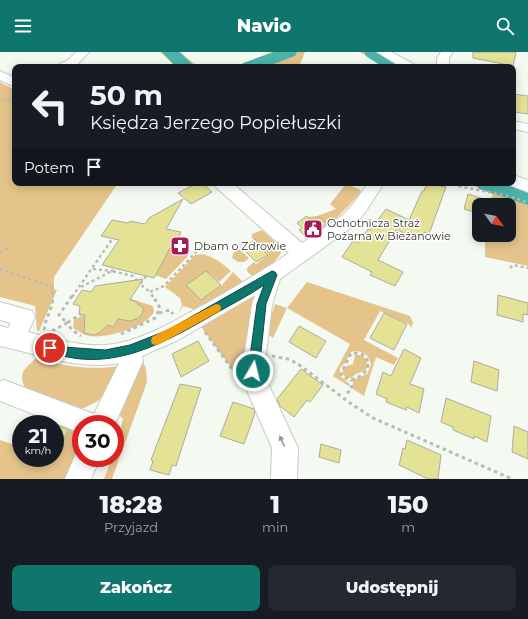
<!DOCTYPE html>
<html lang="pl">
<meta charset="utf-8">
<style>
:root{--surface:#171b24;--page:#242831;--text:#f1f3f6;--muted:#9ea1a6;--accent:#0f766e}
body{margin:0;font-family:Montserrat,sans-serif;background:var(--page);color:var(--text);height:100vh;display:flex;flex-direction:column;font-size:15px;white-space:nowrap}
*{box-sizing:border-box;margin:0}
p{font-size:13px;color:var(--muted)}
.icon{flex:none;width:22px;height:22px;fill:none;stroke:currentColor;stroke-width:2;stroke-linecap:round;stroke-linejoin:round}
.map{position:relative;height:427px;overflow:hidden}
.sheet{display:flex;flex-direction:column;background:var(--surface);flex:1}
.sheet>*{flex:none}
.guide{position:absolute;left:12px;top:12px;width:504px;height:122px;border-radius:8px;box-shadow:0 2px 10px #0003;background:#171b24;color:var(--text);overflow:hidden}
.needle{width:26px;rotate:123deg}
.buttons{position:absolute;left:472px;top:146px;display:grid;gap:8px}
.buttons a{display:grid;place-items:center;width:44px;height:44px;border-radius:8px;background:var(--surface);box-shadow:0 2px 10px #0003;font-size:20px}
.speed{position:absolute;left:12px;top:363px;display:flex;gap:8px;font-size:20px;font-weight:700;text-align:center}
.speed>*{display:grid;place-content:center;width:52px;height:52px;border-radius:50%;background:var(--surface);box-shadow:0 2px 10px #0003;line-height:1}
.speed small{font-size:10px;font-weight:400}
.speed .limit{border:6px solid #d22;background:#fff;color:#111}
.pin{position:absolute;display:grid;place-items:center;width:34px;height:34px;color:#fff;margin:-17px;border:2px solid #fff;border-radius:50%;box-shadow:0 1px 4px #0007}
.me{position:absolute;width:44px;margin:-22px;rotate:8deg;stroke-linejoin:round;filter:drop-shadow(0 0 3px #0008)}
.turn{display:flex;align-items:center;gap:14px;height:84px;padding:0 12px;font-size:18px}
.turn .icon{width:52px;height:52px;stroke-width:2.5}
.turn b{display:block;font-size:28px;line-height:34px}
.then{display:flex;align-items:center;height:38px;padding:0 12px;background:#0003;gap:8px;font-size:15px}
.eta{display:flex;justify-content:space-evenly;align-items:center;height:68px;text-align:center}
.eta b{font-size:24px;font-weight:800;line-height:28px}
.primary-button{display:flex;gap:8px;margin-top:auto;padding:8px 12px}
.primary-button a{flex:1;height:46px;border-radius:8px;background:var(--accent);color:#fff;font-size:16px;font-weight:800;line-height:46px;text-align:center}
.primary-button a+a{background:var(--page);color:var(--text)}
header{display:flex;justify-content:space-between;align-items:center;height:52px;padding:0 12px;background:var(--accent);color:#fff;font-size:18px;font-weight:800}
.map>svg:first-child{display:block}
.green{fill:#e5c48c}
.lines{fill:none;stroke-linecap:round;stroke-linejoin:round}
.river{fill:#4bb4aa;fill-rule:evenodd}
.building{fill:#e4e294;stroke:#ababa1}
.minor-casing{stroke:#c7ccc3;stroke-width:2}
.path-far2{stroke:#b7bcb4;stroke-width:2;stroke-dasharray:2 2;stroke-linecap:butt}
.path-far1{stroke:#b7bcb4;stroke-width:2.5;stroke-dasharray:3 3;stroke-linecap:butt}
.path{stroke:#b7bcb4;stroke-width:3;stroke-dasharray:3.5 3.5;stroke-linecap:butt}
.minor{fill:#fff;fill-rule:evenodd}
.oneway{fill:#969896}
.route{fill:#0f766e;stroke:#0a4d48}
.slow{fill:#f59e0b}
.labels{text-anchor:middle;stroke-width:3;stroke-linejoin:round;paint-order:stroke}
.poi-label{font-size:11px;fill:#2e312d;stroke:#fff;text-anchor:start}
</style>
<header><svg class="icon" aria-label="menu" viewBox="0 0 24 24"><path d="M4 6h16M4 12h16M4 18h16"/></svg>Navio<svg class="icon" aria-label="search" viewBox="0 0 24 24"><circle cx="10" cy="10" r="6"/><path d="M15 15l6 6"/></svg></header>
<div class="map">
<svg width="528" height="427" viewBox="0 0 528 427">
<rect width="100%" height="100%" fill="#f4faf1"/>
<path class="green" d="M160,0H179L199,15H176Z
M272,0H305L299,15H235Z
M360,0H381L408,15H385Z
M0,30L15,38V131H118L54,225V237L57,238L39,279H37L35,254L0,245Z
M466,131H511L528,137V214L485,205V183H509V153H490L493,138L479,136Z
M346,132L361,138L358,144L329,174L319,166L312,169L307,165L317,164L336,157L330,152Z
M262,178L278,193L281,201L274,210L252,224L247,219V216L254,210L256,212L269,203L252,186V182Z
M170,196L186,200L188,204L166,227L155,223Z
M239,197L249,206L244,210H238L232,206L234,200Z
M201,202C213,204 222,211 231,219L219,230L206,219L187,233L201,248L222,233L233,220L243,230L196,258L183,254L179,262L182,252L180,246L165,235L195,203Z
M307,230L410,264L413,271L411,276L409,272L380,259L364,288L398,306L394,313L376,305L364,344L353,337V328L367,322L371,313C370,303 361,297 351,300L345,311L340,316V324L349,331L350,335L333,324L350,292L287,256L273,286L266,281L275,252L287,256Z
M246,245H253L255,251L238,325L199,272Z
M131,247L153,254L154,260C146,275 106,287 90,284C83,283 79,279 73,276L74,268L87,261V269L84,279L90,283L99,281L107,273L114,275L118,267L128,266L127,269H130L131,267L139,266L143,259L142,255L137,253L138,250L135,251L129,249Z
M355,303H362C368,308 368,312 366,318L356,322L351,326H346L342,321L344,315L353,312Z
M35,307C62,313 90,319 118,314L109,336L98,349L84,356H73L25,337C19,320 22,320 35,307Z
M142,307L146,317L147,330L112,427H104L112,406H115V399L123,367L115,359Z
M71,375L81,377V404L70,427H0V388L21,395V406H55Z"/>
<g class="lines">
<path class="river" d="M162,0H180L195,15H176Z
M274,0H297L295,4L265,15H240L243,11Z
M364,0H383L401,11L404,15H383L366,4Z
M476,131C493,131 512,129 528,135V153L479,137Z"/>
</g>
<path class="building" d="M473,0H516L513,14L473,6Z
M513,42L528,44V62L515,60Z
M197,131H202L212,140L191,152L178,141Z
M427,131L446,135L429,182L424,180L422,187L396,178L378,208L403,220L395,234L370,223L372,220L342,205L353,189L358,191L368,177L370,178L386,157L409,168L422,139H424Z
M468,142L481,146L477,161L464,157Z
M183,147L166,177L181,180L173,197L170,196L154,226L102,213L119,188L101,184L112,168L128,171L130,169L145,172L149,166Z
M307,164L312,169L319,165L327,172L307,186L299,178L302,176L297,171Z
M256,187V192L268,203L256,210L242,196Z
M206,219L221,233L201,248L186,233Z
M143,227L130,248L138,250L137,252L144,256L142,262L139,266L130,269L118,267L114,275L108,273L99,281L94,283L84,281L85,263L79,262L80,254L73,252L82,238L91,240L95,234Z
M498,243L528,251V263L523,262V270L497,263Z
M384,261L407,272L394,298L370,286Z
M299,274L326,289L316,306L289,290Z
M198,289L209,309L181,325L172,302Z
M404,297L421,306L410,332L424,337L419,361L407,355L406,358L386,350L387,347L376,342L383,320L391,324Z
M474,309L499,318L497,339L471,330Z
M301,317L323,333L310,350L307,348L294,365L280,354L277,347Z
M180,332L201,336L176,414L172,413L169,423L150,418L153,409L151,408Z
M446,346L491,364L487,390L474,384V387L453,378V375L441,370Z
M233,350L254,357L255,361L244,392L220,384Z
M55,372L69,378L55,404Z
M514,374L528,380V407L512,400Z
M407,388L441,403L438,427H428L399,413L403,396L405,397Z
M321,392L341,398L339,411L319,405Z"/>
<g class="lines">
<g class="minor-casing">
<path id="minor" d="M76,0H89L75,15H57L59,12L67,9Z
M377,0C381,0 386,0 390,0C394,1 416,13 418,15H401Z
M441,0H453L449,6V15H437V6Z
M0,19L15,26V35L0,28Z
M513,69L528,72V80L513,77Z
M513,123L528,128V140L507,132L513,131Z
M214,131H232L302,191L343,163L354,151L368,131H384L366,159L355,173L280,227L272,253L264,319L271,338L298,396L297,427H271L272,396L248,341L242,319L252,253L255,243L178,288L142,304L143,309L115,372H81V381L0,349V329L4,328L94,362L119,311C79,319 39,302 0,294V274L8,276L11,271L0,268V250L32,259L35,265L28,280C53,286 80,295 106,293C139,290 169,272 198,256C229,239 259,221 289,201L216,135Z
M81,396V406H100L91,427H65L78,397Z"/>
</g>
<path class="path-far2" d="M0,47L15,50"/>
<path class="path-far1" d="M447,131C474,139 502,140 528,151
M0,200L11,195
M510,216L513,213L528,216
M0,217L52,235L53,245
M93,217L112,219L114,216
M146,224L140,232L150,240
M81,235L112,219L133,224L140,232
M72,245L113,186
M153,245L150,240L164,234L200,196"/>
<path class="path" d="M72,244L59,263L67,271L81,262
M159,261L170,258L173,262
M44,278C45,266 53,257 53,244
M52,279L67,271L72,278L81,284
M205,280L235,321
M121,282L155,266L160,256L153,244
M354,301L362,302L369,310C367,321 361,325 351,328L343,325L341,322L350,303Z
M272,304L288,307L298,312L350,351L373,366L512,427
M347,341L352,337L351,328"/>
<use href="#minor" class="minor"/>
</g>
<defs><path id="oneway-solid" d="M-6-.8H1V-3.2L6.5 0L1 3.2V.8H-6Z"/></defs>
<use class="oneway" href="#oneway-solid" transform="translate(282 389) rotate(-115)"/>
<path class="route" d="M272,219L275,220L277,223L266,252L259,319L257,323L253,324L249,323L248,319L257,252L264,233C247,245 228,254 211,264C159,294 107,322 47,299L45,296L47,292L50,291L64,295L105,298L130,293L168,278Z"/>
<path class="slow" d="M216,252L220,253L221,256L220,259L160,292L156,293L152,292L151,289L152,285Z"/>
<defs>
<g id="civic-square" transform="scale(1)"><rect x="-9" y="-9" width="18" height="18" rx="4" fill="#a81958" stroke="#fff"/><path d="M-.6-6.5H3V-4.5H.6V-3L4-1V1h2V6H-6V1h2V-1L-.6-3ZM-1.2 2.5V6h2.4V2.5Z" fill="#fff"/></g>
<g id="pharmacy-square" transform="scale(1)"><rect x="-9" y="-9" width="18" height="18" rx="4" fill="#a81958" stroke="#fff"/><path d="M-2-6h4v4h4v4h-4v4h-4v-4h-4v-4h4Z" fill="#fff"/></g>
</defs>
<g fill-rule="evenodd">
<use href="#civic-square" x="313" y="177"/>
<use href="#pharmacy-square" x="180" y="194"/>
</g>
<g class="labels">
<g class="poi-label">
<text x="327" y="175">Ochotnicza Straż<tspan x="327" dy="13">Pożarna w Bieżanowie</tspan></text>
<text x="194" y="198">Dbam o Zdrowie</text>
</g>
</g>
</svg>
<div class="buttons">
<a><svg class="needle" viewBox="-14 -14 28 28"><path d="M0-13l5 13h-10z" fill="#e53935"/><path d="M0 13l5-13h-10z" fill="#9ea1a6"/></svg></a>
</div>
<div class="speed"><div>21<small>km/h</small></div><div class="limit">30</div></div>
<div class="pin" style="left:50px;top:296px;background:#d93025"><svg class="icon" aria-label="arrive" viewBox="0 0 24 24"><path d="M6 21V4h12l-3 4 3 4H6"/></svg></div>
<svg class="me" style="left:253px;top:319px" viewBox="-20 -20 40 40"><circle r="17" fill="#0f766e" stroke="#fff" stroke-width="3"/><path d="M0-11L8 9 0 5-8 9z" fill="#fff"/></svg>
<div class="guide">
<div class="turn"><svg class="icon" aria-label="left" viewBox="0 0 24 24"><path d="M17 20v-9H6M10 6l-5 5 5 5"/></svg><div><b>50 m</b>Księdza Jerzego Popiełuszki</div></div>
<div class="then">Potem<svg class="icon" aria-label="arrive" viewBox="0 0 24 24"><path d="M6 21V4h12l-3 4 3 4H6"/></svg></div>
</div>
</div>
<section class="sheet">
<div class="eta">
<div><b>18:28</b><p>Przyjazd</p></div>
<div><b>1</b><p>min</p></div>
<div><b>150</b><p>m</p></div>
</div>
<div class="primary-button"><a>Zakończ</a><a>Udostępnij</a></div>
</section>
